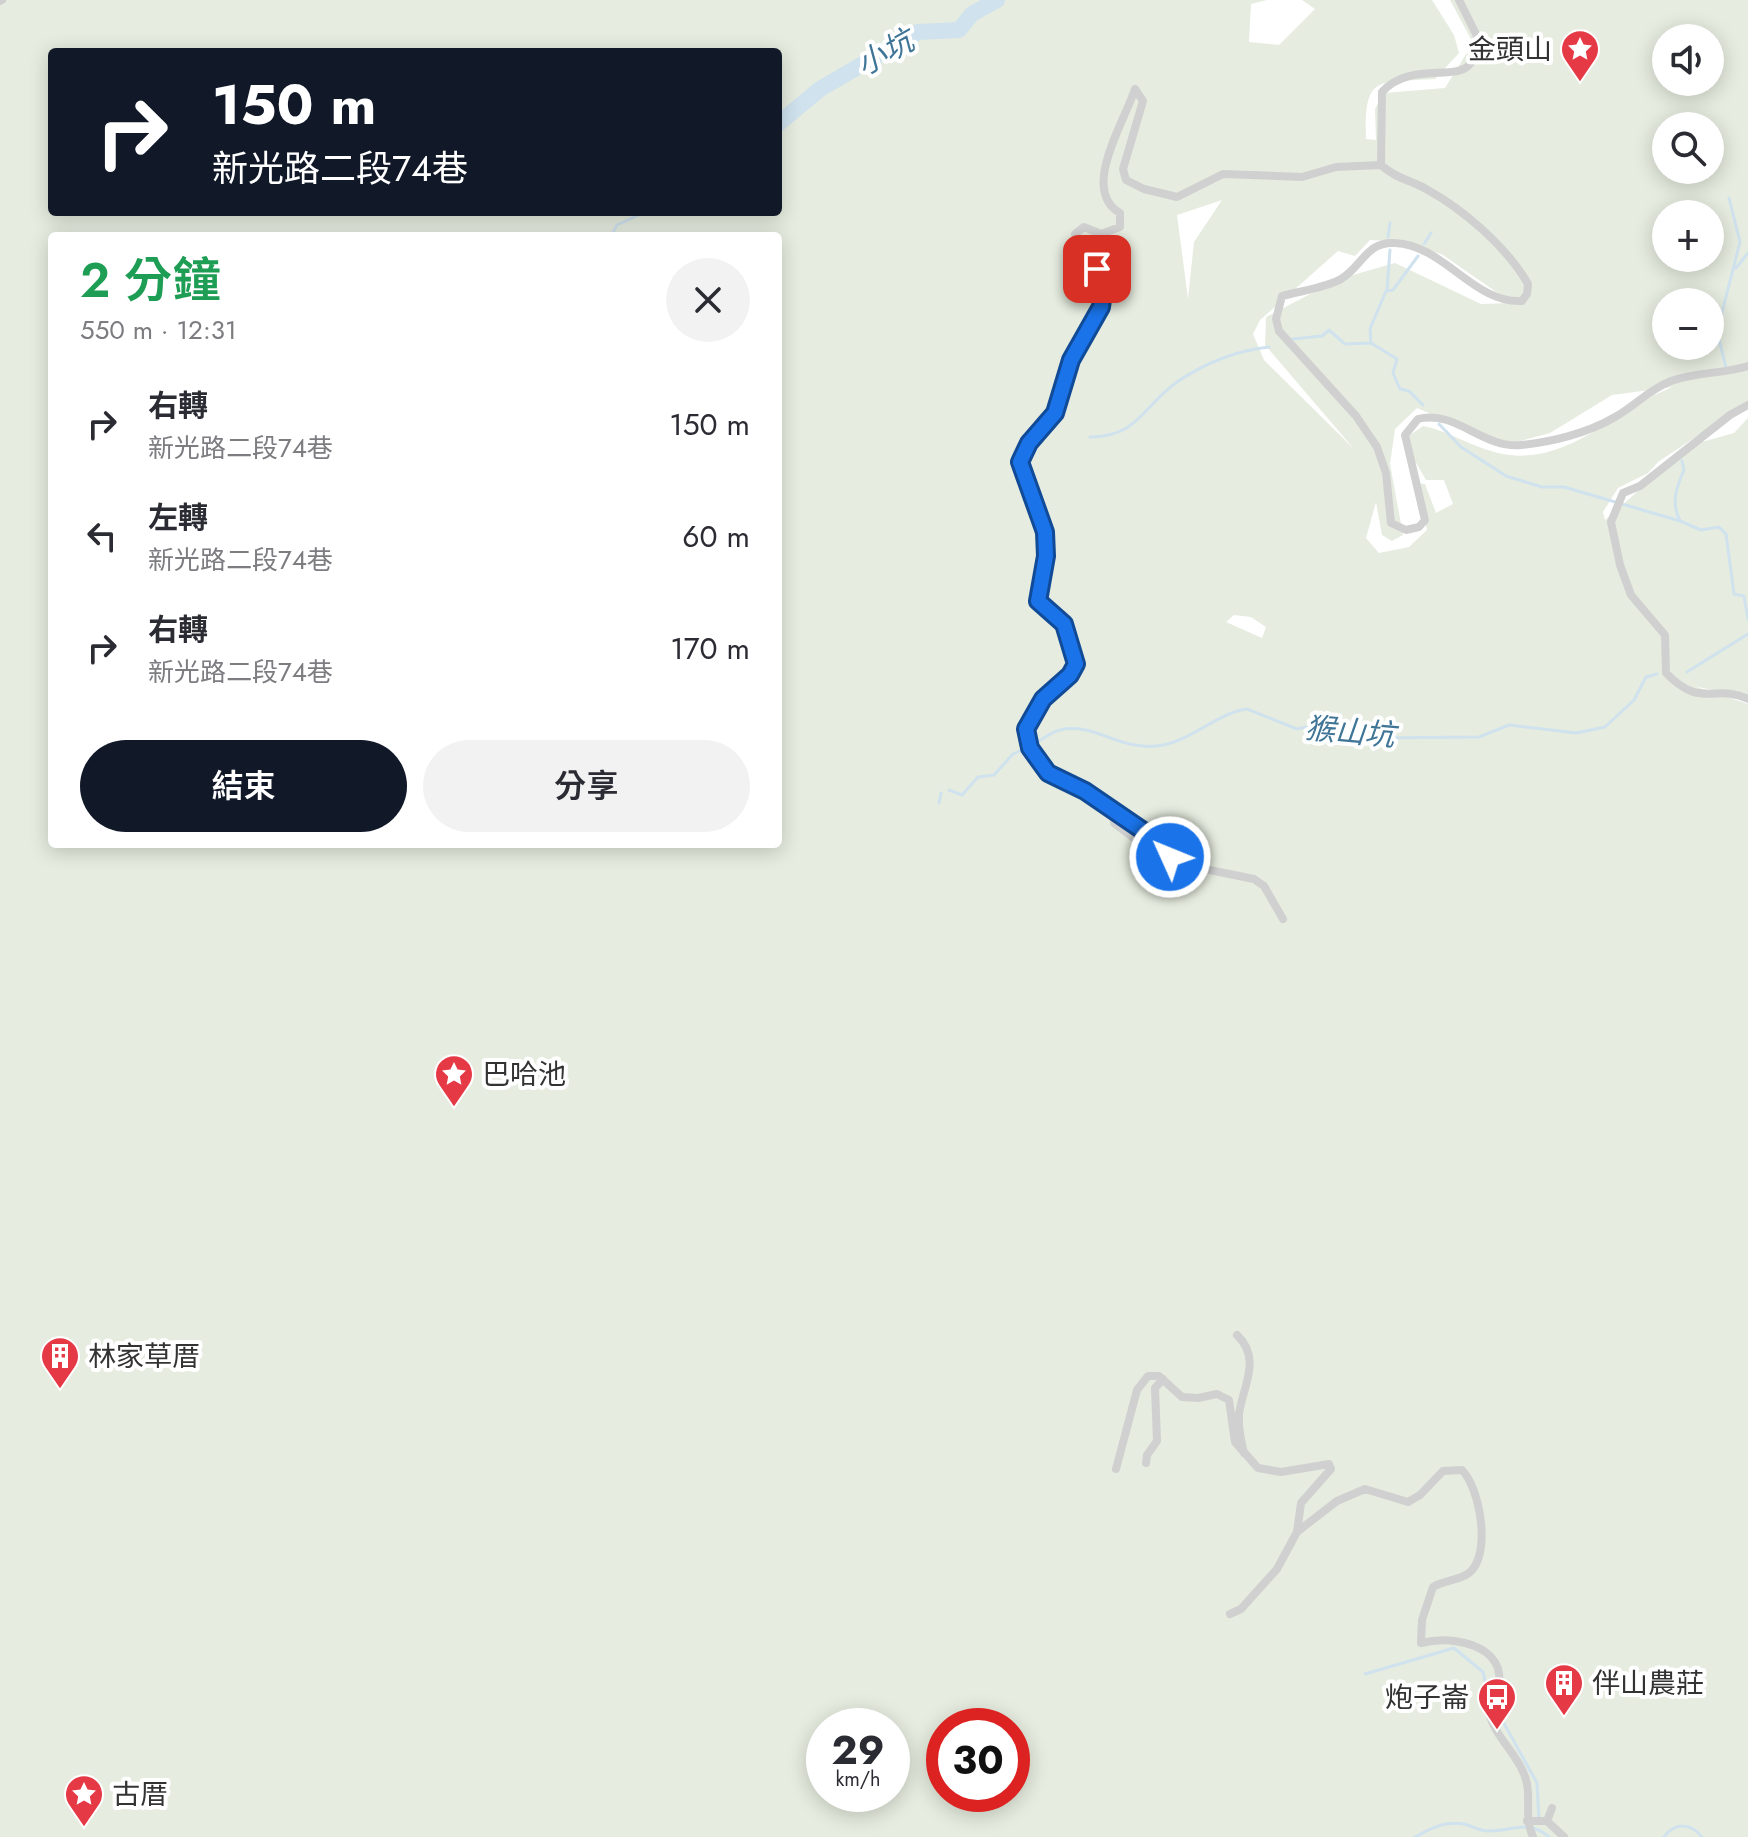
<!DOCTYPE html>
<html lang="zh-TW">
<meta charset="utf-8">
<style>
:root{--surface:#fff;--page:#f2f2f3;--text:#2b2b33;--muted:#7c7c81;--accent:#111827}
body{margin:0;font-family:Jost,"Noto Sans TC",sans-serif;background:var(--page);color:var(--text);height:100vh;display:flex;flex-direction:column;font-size:30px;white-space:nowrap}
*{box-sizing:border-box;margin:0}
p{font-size:26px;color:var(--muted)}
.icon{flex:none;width:44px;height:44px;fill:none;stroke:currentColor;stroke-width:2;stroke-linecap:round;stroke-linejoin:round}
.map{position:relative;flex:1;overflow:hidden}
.side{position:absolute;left:48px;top:232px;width:734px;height:616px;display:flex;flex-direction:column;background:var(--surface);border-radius:8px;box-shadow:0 4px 20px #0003}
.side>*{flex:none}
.guide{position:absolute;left:48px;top:48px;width:734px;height:168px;border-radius:8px;box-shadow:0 4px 20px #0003;background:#111827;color:#fff;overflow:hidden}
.fabs{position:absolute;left:1652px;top:24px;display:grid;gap:16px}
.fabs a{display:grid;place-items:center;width:72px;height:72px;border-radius:50%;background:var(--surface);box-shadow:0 4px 20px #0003;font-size:40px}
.speed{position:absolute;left:806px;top:1708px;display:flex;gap:16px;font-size:40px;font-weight:700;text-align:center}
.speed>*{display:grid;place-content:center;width:104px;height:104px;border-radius:50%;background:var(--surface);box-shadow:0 4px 20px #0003;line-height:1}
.speed small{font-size:20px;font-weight:400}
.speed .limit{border:12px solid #d22;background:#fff;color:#111}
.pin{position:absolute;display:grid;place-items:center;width:68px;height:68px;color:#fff;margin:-34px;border-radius:16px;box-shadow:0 4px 12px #0006}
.me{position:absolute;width:88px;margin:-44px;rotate:314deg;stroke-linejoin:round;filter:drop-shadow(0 0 6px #0008)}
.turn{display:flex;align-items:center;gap:28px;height:168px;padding:0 32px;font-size:36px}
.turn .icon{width:104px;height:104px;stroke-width:2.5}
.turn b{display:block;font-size:56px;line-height:68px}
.round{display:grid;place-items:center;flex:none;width:84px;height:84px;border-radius:42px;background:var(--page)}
.headline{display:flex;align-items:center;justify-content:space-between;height:136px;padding:0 32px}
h1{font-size:48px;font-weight:600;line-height:60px;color:#1e9e55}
.primary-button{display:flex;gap:16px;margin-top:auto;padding:16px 32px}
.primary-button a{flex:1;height:92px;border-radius:48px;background:var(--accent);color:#fff;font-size:32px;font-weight:600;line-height:92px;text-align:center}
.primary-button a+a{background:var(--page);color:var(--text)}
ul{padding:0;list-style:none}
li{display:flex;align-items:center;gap:24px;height:112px;padding:0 32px}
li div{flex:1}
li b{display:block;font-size:30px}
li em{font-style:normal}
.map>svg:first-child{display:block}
.green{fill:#e6ecdf;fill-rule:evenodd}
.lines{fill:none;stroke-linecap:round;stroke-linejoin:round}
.stream{stroke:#cfe2ee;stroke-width:3}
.river{stroke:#cfe2ee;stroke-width:16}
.minor{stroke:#d0d0d0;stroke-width:8}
.route-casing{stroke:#114b97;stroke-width:20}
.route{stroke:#1a73e8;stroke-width:14}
.labels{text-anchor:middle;stroke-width:8;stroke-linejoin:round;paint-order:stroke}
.poi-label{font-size:28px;fill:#333;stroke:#fff;text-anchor:start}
.water-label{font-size:30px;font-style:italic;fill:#3f7597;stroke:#fff}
</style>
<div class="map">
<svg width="1748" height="1837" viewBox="0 0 1748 1837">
<rect width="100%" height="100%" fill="#fff"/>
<path class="green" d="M0,0H1267L1251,4L1249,42L1279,45L1315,9L1302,0H1432L1454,35L1459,53L1435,79C1378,83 1364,73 1366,139L1376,140L1375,109L1384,93L1445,88L1473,43L1450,0H1748V402L1658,462L1648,473L1618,488L1603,512L1605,520L1691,445L1734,433L1748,418V698L1694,686L1748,704V1837H0ZM1666,38H1710V82H1666ZM52,52H778V212H52ZM1666,126H1710V170H1666ZM1222,200L1194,242L1188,299L1177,215ZM1666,214H1710V258H1666ZM52,236H778V844H52ZM1370,240L1408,242L1443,255L1512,303L1481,304L1395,263L1339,279L1266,317L1265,345L1354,449L1264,360L1253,334L1260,320L1338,251L1355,256ZM1666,302H1710V346H1666ZM1672,387C1617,409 1565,469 1498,453C1472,447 1449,431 1423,426L1403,440L1426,480H1444L1453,504L1436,513L1425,484L1416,483L1427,530L1409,547L1379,553L1366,538L1376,502L1382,535L1392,541L1403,535L1390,464L1395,429L1417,408L1505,445L1550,433L1612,395ZM1234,615L1251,617L1266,627L1262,638L1226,622ZM824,1726H892V1794H824ZM944,1726H1012V1794H944Z"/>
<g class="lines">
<path class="stream" d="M611,236L617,225L645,212
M1388,237L1390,223
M1424,244L1431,233
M1736,268L1748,253
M1387,290L1390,250
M1293,339L1322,336L1329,330L1345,344L1371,343L1397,359L1393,373L1400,389L1409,391L1423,405
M1371,343L1370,329L1386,291L1393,290L1418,256
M1726,367L1717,332L1740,242L1729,198
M1439,424L1461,447L1506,476L1542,487H1564L1680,521
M1090,437C1138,437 1143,406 1177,382C1205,363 1234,351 1269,347
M1682,461L1684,470C1676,488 1671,503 1680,521L1701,530L1719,527L1726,534L1734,594L1744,596L1748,619
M1687,672L1748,634
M1033,744C1043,740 1050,732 1060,730C1093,722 1119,750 1156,746C1190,743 1216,713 1247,709L1297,729L1306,727L1374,738L1479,737L1509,725L1576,733L1605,727L1634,700L1646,677L1657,674
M949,790L962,795L978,777L994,775L1013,754L1022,750
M939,803L941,793
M1365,1674L1454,1648L1483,1672L1488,1695
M1496,1709L1537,1783L1539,1821
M1415,1837C1432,1828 1444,1821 1464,1824C1472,1826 1480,1831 1488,1831C1512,1832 1527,1818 1549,1837
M1664,1837C1675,1822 1691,1823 1702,1837"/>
<path class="river" d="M778,124L820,89L918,32L959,30L972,14L997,0"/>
<path class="minor" d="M0,1L2,0
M1135,89C1124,123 1080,190 1120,213V227L1101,234L1084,227L1075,234C1077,257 1104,267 1104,297L1071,360L1055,413L1029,443L1020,462L1045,532L1046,556L1038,601L1064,624L1076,664L1070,675L1043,699L1026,729L1030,748L1048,773L1085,791L1142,830L1170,857L1180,864L1254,879L1264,886L1283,919
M1135,89L1143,101L1123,169L1126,180L1144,189L1177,197L1223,174L1302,177L1336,167L1381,165
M1381,165C1395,178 1410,180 1426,189C1463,209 1507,247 1528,284L1527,294L1522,301C1474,304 1444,245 1395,243C1366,241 1362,267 1341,279C1325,288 1300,291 1282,296L1276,319L1279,331L1356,416L1377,447L1386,473L1391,523L1406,530L1419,527L1425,520L1405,435L1418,419C1455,409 1483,449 1521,445C1552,442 1588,433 1615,417C1635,406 1648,390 1671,381C1695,372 1723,374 1748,366
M1381,165L1382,92C1410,61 1456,82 1470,64C1474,58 1477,47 1479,40L1459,0
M1748,405L1730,415L1640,486L1623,493L1611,522L1620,565L1631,595L1665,635L1666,673C1702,710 1715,683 1748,699
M1114,812V823L1143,845
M1237,1335C1262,1359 1243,1386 1239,1414C1238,1427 1241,1441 1244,1453
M1146,1463L1147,1455L1157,1441L1155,1388L1163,1379
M1116,1469L1137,1390L1148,1376H1159L1182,1397L1198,1398L1217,1394L1229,1400L1235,1442L1258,1468L1281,1472L1329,1464L1331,1469L1301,1503L1297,1532
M1230,1614L1241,1609L1277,1569L1297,1532L1337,1501L1365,1489L1408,1502L1420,1495L1443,1471L1462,1470C1480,1488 1492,1555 1469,1573C1458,1581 1444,1580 1433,1587L1422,1620L1421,1643C1467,1632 1524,1656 1488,1708C1493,1736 1514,1749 1524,1774C1533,1795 1523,1816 1533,1837
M1527,1821H1547L1564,1837
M1547,1821L1552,1808"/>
</g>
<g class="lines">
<g class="route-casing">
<path id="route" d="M1097,269L1104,285L1101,307L1071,360L1055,413L1029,443L1020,462L1045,532L1046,556L1038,601L1064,624L1076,664L1070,675L1043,699L1026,729L1030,748L1048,773L1085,791L1142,830L1170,857"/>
</g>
<use href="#route" class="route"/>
</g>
<defs>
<g id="sight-pin" transform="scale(2)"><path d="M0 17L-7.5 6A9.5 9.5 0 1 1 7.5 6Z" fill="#e63946" stroke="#fff"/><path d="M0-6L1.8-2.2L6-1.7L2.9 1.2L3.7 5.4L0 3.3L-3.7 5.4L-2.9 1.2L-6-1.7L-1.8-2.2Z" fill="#fff"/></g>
<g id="building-pin" transform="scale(2)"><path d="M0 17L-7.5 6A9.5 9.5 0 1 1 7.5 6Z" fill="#e63946" stroke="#fff"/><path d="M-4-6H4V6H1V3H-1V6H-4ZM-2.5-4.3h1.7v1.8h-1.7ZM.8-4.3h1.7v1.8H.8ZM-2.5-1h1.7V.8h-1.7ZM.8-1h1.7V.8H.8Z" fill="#fff"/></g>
<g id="bus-pin" transform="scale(2)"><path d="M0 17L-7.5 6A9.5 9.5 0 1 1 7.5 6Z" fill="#e63946" stroke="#fff"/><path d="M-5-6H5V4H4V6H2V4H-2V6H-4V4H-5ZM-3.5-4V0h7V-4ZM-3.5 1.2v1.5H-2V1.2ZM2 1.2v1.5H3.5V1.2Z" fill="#fff"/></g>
</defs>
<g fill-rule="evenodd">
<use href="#sight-pin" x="1580" y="49"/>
<use href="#sight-pin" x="454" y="1074"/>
<use href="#building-pin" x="60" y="1356"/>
<use href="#building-pin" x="1564" y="1683"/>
<use href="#bus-pin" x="1497" y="1697"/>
<use href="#sight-pin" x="84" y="1794"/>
</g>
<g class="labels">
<g class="poi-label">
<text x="1552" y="59" text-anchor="end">金頭山</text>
<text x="482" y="1084">巴哈池</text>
<text x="88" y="1366">林家草厝</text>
<text x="1592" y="1693">伴山農莊</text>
<text x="1469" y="1707" text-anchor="end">炮子崙</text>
<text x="112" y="1804">古厝</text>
</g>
<g class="water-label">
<text transform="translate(885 53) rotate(-29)" y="10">小坑</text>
<text transform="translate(1350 732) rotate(5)" y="10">猴山坑</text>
</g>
</g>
</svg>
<div class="fabs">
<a><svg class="icon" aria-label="sound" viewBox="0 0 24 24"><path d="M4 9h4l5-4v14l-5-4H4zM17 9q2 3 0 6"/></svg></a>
<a><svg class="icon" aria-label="search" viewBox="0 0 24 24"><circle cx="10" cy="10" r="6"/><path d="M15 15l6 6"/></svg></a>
<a>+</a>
<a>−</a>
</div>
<div class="speed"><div>29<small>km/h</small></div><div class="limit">30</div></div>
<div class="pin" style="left:1097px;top:269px;background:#d93025"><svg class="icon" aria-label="arrive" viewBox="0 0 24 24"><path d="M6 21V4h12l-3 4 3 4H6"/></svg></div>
<svg class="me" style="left:1170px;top:857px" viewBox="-20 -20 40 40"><circle r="17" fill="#1a73e8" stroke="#fff" stroke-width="3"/><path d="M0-11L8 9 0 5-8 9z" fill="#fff"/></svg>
<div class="guide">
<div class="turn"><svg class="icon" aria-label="right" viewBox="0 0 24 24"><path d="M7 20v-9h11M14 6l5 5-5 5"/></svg><div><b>150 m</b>新光路二段74巷</div></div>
</div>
<section class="side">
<div class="headline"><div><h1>2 分鐘</h1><p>550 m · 12:31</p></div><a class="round"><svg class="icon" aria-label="close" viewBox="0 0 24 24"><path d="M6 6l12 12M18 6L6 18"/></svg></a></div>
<ul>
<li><svg class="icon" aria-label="right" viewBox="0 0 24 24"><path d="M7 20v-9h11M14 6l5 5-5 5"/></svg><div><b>右轉</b><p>新光路二段74巷</p></div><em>150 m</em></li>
<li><svg class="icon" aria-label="left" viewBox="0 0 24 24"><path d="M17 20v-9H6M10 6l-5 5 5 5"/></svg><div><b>左轉</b><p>新光路二段74巷</p></div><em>60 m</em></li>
<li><svg class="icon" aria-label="right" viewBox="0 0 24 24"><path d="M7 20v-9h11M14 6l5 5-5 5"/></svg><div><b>右轉</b><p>新光路二段74巷</p></div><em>170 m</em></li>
</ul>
<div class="primary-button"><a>結束</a><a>分享</a></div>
</section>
</div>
